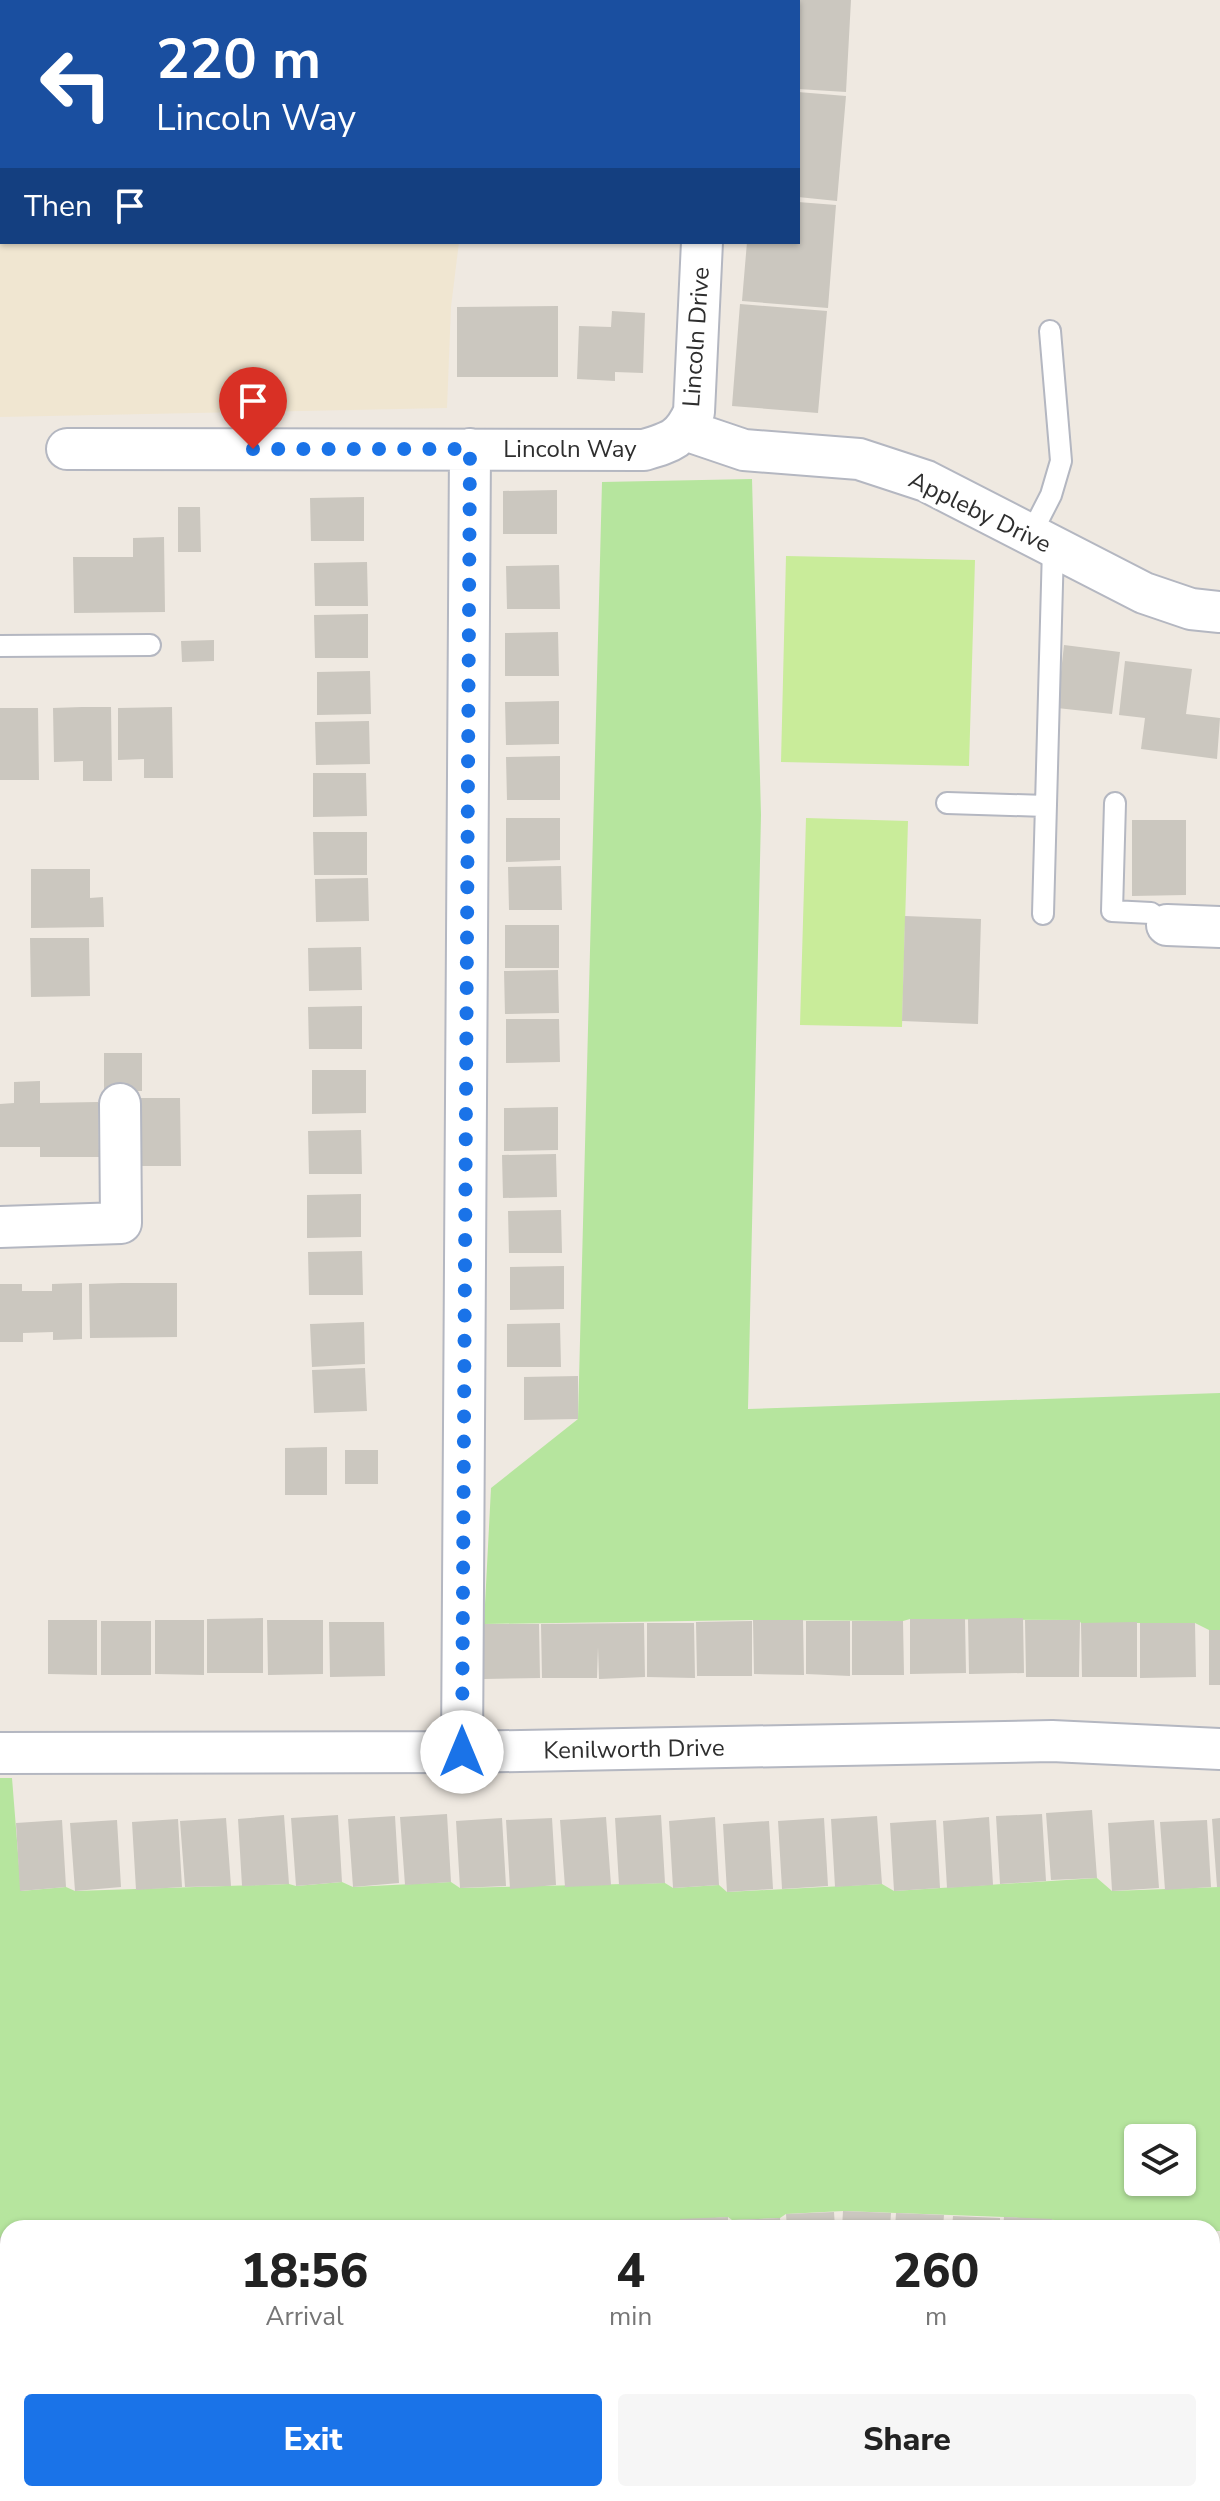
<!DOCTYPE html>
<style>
:root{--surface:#fff;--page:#f6f6f6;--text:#222;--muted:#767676;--accent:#1a73e8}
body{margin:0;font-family:"Nunito Sans",sans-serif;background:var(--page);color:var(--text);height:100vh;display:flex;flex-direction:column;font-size:30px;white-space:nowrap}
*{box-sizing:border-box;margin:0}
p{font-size:26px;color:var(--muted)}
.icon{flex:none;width:44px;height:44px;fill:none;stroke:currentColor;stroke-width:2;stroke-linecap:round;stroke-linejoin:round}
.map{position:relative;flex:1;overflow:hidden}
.drawer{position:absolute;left:0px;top:2220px;width:1220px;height:282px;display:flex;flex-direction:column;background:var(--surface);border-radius:24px 24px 0 0;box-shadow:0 2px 6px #0004}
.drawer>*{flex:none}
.banner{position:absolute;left:0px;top:0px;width:800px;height:244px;box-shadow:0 2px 6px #0004;background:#1a4fa0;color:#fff;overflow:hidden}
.controls{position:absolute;left:1124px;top:2124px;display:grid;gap:16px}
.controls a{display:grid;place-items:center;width:72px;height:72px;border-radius:8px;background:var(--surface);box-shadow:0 2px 6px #0004;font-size:40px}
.pin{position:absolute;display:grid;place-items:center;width:68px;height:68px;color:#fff;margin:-82px -34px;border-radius:50% 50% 50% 0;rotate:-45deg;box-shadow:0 0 8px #0007}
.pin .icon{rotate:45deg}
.me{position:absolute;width:88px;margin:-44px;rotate:0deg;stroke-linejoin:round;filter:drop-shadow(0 0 6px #0008)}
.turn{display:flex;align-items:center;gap:28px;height:168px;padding:0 24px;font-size:36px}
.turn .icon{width:104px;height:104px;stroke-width:2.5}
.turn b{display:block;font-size:56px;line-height:68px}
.then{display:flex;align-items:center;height:76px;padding:0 24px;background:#0003;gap:16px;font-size:30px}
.eta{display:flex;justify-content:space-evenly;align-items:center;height:136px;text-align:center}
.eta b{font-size:48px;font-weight:800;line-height:56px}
.button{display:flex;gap:16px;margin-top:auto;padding:16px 24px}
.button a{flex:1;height:92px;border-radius:8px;background:var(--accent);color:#fff;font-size:32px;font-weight:800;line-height:92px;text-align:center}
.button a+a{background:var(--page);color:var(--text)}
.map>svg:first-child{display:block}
.education{fill:#f0e6d1}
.green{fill:#b6e59e;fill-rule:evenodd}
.pitch{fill:#c9ec9a}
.building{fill:#cbc7bf}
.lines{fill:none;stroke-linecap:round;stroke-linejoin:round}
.lane-casing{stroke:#b4b7c1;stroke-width:24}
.street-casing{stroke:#b4b7c1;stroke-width:44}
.secondary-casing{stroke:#b4b7c1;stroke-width:48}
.lane{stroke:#fff;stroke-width:20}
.street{stroke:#fff;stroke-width:40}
.secondary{stroke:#fff;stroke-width:44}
.route{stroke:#1a73e8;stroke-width:14;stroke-dasharray:0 25.2}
.labels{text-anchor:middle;stroke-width:8;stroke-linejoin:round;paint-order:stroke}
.street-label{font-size:24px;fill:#2e2e2e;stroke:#fff}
</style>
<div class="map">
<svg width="1220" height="2501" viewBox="0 0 1220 2501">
<rect width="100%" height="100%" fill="#efe9e1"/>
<path class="education" d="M0,0H729L2,2V242H459L451,307L447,408L0,417Z"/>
<path class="green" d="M752,479L761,815L748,1409L1220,1393V1630H1209L1195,1623H1081L1079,1620L910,1619L903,1621L753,1620L484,1624L491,1488L578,1419L602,482Z
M0,1778H12L21,1891L66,1887L75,1891L289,1884L296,1886L342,1882L353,1887L451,1882L460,1888L665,1883L673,1888L719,1885L727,1892L882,1884L894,1891L1097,1878L1112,1891L1220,1887V2231H1212V2228L1118,2227L1107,2223L1004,2217L843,2211L786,2214L780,2218L732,2220L728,2217L675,2221L516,2224C500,2231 466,2232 452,2222L354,2228H8V2238L0,2237ZM1138,2138H1182V2182H1138Z"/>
<path class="pitch" d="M786,556L975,560L969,766L781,762Z
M806,818L908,821L902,1027L800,1025Z"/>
<path class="building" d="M798,0H851L846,92L798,89Z
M798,92L846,96L837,201L798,197Z
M798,202L836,205L828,308L742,301L747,242H798Z
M740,304L827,311L818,413L732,406Z
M558,306V377H457V307Z
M612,311L645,313L643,373L615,372V381L577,379L579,326L611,327Z
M557,490V534H503V491Z
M364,497V541H311L310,498Z
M178,507H200L201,552H178Z
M164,537L165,612L74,613L73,557H133V538Z
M367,562L368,606H315L314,563Z
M559,565L560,609H507L506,566Z
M368,614V658H315L314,615Z
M558,632L559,676H505V633Z
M214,640V661L182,662L181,641Z
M1064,645L1120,652L1112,714L1057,708Z
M1125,661L1192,669L1186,714L1220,718L1217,759L1141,749L1145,718L1119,715Z
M370,671L371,714L317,715V672Z
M559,701V744L506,745L505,702Z
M82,707H111L112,781H83V761L54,762L53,708Z
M172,707L173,778H144V759L118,760V708Z
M0,708H38L39,780H0Z
M369,721L370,764L316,765L315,722Z
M560,756V800H507L506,757Z
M313,773H366L367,816L313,817Z
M506,818H560V860L506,862Z
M1132,820H1186V895L1132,896Z
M313,832H367V875H314Z
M561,866L562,910H509L508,867Z
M31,869H90V898L103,897L104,927L31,928Z
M368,878L369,921L316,922L315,879Z
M905,916L981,919L978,1024L902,1021Z
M505,925H559V968H505Z
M30,938H89L90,996L31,997Z
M361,947L362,990L309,991L308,948Z
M558,970L559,1013L505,1014L504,971Z
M362,1006V1049H309L308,1007Z
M506,1019H559L560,1062L506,1063Z
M104,1053H142V1091H104Z
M312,1070H366V1113L312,1114Z
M40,1081V1103L98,1102L99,1157H40V1147H0V1104L14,1103V1082Z
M138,1098H180L181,1166H139Z
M558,1107V1150L504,1151V1108Z
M361,1130L362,1174H309L308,1131Z
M556,1154L557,1197L503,1198L502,1155Z
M361,1194V1237L307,1238V1195Z
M561,1210L562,1253H509L508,1211Z
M362,1251L363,1295H309L308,1252Z
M564,1266V1309L510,1310V1267Z
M82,1283V1339L53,1340V1332L23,1333V1342H0V1284H22V1291H52V1284Z
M122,1283H177V1337L90,1338L89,1284Z
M364,1322L365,1364L312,1367L310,1324Z
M560,1323L561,1367H507V1324Z
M365,1368L367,1411L314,1413L312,1370Z
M578,1376V1419L524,1420V1377Z
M327,1447V1495H285V1448Z
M345,1450H378V1484H345Z
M263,1618V1673H207V1619Z
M1023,1618L1024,1673L969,1674L968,1619Z
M910,1619H965L966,1673L910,1674Z
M48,1620H97V1675L48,1674Z
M155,1620H204V1675L155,1674Z
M267,1620H323V1674L268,1675Z
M753,1620H803L804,1675L754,1674Z
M1025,1620H1080L1079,1677H1026Z
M101,1621H151V1675H101Z
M752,1621V1676H697L696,1622Z
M806,1621H850V1676L806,1674Z
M852,1621H903L904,1675H852Z
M329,1622H384L385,1676L330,1677Z
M1137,1622V1677H1082L1081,1623Z
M644,1623L645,1677L599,1679L598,1647L597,1678H542L541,1624Z
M647,1623H694L695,1678L647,1677Z
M1140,1623H1195L1196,1677L1140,1678Z
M484,1624H539L540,1678L484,1679Z
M1209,1630H1220V1685H1209Z
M1092,1810L1097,1878L1051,1880L1046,1813Z
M447,1814L451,1882L405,1885L400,1817Z
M1042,1814L1046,1881L1000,1884L996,1816Z
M284,1815L289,1884L242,1886L238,1819Z
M338,1815L342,1882L296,1886L291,1818Z
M661,1815L665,1883L619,1885L615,1818Z
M395,1816L399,1883L353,1887L348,1819Z
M877,1816L882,1884L835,1887L831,1819Z
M606,1817L611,1885L565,1887L560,1820Z
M715,1817L719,1885L673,1888L669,1821Z
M989,1817L993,1885L947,1888L943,1821Z
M226,1818L231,1886L185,1887L180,1821Z
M502,1818L506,1886L460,1888L456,1821Z
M552,1818L556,1885L510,1889L506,1820Z
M824,1818L828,1886L782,1889L778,1821Z
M1220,1818V1887H1217L1212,1819Z
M178,1819L182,1887L136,1890L132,1822Z
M62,1820L66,1887L20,1891L16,1823Z
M117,1820L121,1887L75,1891L70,1823Z
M936,1820L940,1888L894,1891L890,1823Z
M1154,1820L1159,1888L1112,1891L1108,1823Z
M1207,1820L1211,1887L1165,1890L1160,1822Z
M769,1821L773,1889L727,1892L723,1824Z
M843,2211L891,2213L890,2228H842Z
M834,2212L835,2228H787L786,2214Z
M896,2213L944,2215L943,2228H895Z
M953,2216L1000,2218V2228H952Z
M728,2217V2228H680V2219Z
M1004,2217L1052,2219V2228H1003Z
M780,2218L781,2228H733L732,2220Z
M1059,2220L1107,2223V2228H1059Z
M619,2221V2228H571V2223Z
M675,2221V2228H627V2223Z
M452,2222L453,2228H405L404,2223Z
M564,2223V2228H516V2224Z
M1212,2231H1217L1214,2292H1212Z
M0,2237L8,2238V2310H0Z
M8,2484V2494H27V2501H0V2485Z
M44,2494H85L86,2501H45Z
M110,2494H139V2501H111Z
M156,2494H199V2501H157Z
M211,2494H253V2501H211Z
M271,2494H314V2501H271Z
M322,2494H379V2501H321Z
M384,2494H440V2501H385Z
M445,2494H501L502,2501H445Z
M507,2494H558V2501H507Z
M568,2494H625V2501H568Z
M630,2494H739L740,2501H631Z
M747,2494H848V2501H747Z
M855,2494H945V2501H855Z
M979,2494H1066V2501H979Z
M1076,2494H1160V2501H1076Z"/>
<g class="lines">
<g class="lane-casing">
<path id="lane" d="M1030,536L1051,495L1061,461L1050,331
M0,646L150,645
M947,803L1046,806
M1115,803L1112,911L1151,913L1167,925
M1043,914L1053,548"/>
</g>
<g class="street-casing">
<path id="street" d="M713,2V0
M685,430L744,450L859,459L926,481L1144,593L1191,609L1220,612
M67,449L644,450C671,442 682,439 694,412L702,242
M1167,925L1220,927
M0,1227L121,1223L120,1104
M462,1752L470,449
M0,1753L462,1752L1052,1741L1220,1749"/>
</g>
<g class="secondary-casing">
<path id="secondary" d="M1212,2388H1220
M0,2400H8"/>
</g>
<use href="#lane" class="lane"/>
<use href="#street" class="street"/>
<use href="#secondary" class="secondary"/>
</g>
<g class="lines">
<path class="route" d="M253,449H470L462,1752"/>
</g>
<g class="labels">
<g class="street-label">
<text transform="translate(696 337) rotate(-86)" y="8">Lincoln Drive</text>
<text x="570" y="457">Lincoln Way</text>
<text transform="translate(980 512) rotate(26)" y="8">Appleby Drive</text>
<text transform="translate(634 1749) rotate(-1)" y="8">Kenilworth Drive</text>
</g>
</g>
</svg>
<div class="controls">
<a><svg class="icon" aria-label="layers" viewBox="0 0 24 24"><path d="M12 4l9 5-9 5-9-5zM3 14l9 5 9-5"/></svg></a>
</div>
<div class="pin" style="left:253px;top:449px;background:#d93025"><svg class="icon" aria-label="arrive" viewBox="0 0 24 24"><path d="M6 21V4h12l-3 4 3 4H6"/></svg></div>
<svg class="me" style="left:462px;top:1752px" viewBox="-20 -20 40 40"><circle r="19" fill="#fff"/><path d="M0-13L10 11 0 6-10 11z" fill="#1a73e8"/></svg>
<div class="banner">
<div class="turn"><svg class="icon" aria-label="left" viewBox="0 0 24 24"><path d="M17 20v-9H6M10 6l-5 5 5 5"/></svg><div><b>220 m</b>Lincoln Way</div></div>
<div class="then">Then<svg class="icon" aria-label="arrive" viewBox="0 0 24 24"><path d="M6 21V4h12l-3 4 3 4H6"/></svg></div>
</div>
<section class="drawer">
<div class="eta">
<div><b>18:56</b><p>Arrival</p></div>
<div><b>4</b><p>min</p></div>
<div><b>260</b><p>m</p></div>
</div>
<div class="button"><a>Exit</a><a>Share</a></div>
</section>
</div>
